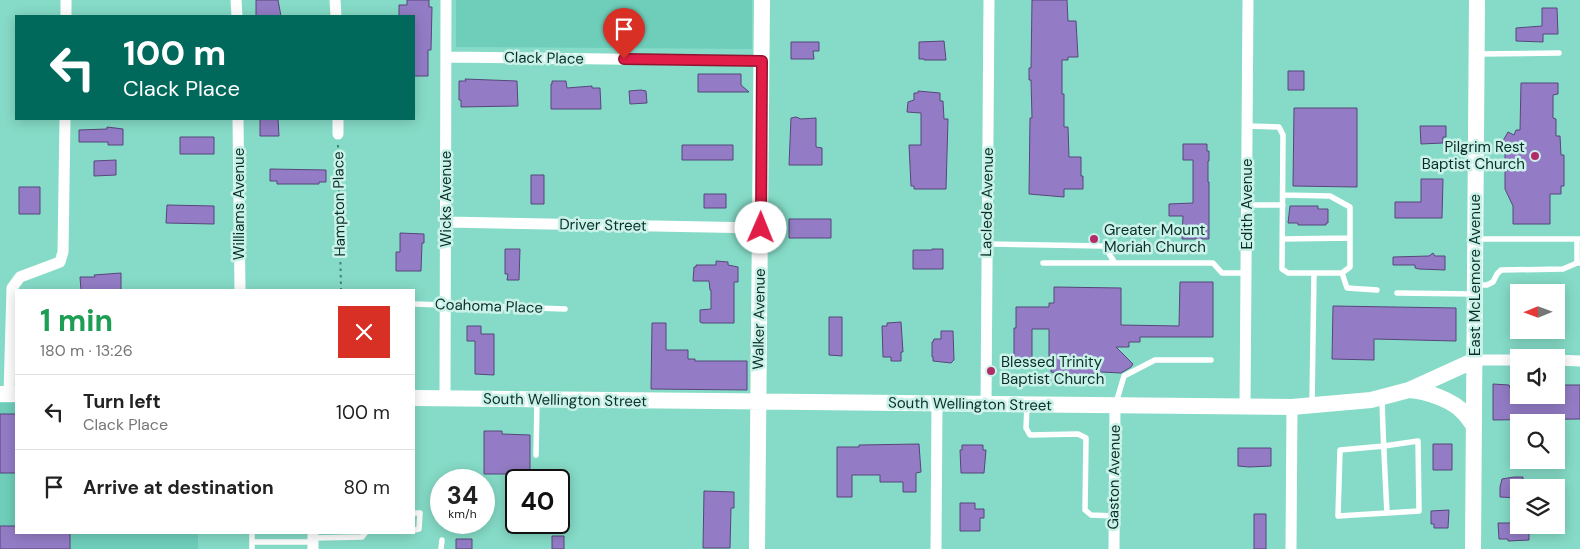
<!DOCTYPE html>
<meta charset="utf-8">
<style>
:root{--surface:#fff;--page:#f6f6f6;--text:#222;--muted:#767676;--line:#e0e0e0}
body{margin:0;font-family:"DM Sans",sans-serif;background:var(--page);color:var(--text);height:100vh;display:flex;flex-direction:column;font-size:19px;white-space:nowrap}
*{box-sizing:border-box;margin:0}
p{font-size:16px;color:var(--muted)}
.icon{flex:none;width:28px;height:28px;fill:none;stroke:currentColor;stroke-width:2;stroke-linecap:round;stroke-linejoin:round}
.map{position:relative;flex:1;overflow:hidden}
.drawer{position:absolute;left:15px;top:289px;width:400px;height:245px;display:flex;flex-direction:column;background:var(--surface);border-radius:0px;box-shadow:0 2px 12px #0003}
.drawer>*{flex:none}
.top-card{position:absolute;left:15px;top:15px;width:400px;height:105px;border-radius:0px;box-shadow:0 2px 12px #0003;background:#00695c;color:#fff;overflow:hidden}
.needle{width:32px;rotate:269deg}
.fabs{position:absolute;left:1510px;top:284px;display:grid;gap:10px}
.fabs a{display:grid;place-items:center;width:55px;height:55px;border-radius:0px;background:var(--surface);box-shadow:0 2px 12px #0003;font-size:25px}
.speed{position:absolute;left:430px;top:469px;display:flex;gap:10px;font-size:25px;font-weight:700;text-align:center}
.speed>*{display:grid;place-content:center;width:65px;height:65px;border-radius:50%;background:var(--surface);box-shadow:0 2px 12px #0003;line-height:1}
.speed small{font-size:12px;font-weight:400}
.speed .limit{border:2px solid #111;border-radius:8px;background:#fff;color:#111}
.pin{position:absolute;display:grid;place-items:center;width:42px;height:42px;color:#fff;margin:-51px -21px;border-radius:50% 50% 50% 0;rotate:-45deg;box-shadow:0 0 5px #0007}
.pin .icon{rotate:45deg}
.me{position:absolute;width:55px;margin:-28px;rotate:1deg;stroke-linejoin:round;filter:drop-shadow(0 0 4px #0008)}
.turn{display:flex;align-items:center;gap:18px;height:105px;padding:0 25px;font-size:22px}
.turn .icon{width:65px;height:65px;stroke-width:2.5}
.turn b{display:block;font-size:35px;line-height:42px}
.round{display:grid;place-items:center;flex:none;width:52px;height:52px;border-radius:0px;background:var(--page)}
.summary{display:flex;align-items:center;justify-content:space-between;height:85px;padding:0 25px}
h1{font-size:30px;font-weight:700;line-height:38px;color:#1e9e55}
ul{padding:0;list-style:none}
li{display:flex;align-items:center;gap:15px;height:75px;padding:0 25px;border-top:1px solid var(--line)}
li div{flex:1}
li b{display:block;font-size:19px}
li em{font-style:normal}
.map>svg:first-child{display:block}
.built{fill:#6fceba}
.building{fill:#937cc5;stroke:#57467b}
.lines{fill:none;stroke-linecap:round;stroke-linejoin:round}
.path{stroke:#448174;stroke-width:2;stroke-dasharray:2.5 4;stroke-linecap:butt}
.lane{stroke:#fff;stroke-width:5.5}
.street{stroke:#fff;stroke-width:11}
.secondary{stroke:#fff;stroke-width:16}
.route-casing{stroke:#92132f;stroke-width:12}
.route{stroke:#e11d48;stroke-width:9}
.poi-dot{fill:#b42b6a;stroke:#caf2e8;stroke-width:2}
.labels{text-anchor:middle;stroke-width:5;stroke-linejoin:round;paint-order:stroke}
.street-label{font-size:15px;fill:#082e27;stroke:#caf2e8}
.poi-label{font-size:15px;fill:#082e27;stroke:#caf2e8;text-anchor:start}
</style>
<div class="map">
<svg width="1580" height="549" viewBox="0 0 1580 549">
<rect width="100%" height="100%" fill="#85dbc7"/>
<path class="built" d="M456,0H752V49L456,47Z
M0,403H16V532L198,533V549H0Z"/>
<path class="building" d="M256,0H278L281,16H256Z
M407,0H429V7H432L431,50H428V76H414V16H399V5H407Z
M1032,0H1067L1068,21H1076L1078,57H1068V60H1062V94H1064V127H1068L1069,157H1081V176H1083V189H1064V197L1029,194L1030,118H1032L1031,80H1029V68H1031Z
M1542,8H1557L1558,34H1543V42L1516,41V28L1542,26Z
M944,41L946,60H924V59H919V42Z
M791,42H819V51H813L814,59H791Z
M1288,71H1304V90H1288Z
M698,74H741V85L749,92H698Z
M465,79L517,81L518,106L461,107V100H459V81H466Z
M552,81H566L567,88L592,86V88H600L601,109H551V84H552Z
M1521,83H1558V94L1553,95V118L1556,119V136H1560L1561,155H1564V186H1561V194H1550V224H1513V206L1505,189V149L1500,146L1508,132L1514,135L1516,130H1520Z
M641,90L646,91L647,103L630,104L629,91Z
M918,91L940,93V101H943L944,119H948L946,189H914V186H911L909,145H921V113L907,112L908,102L914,100V93H918Z
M1294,108H1357V187L1293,186Z
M796,117L801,119L816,118V147L822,148V165H789L791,118Z
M260,119H278L279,136H260Z
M1420,126H1446V137H1443V143L1421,144Z
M107,127L123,129V145H108V142H79V130L107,129Z
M180,137H214V154H180Z
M1183,144H1207V151H1209V161H1208V182H1209V239H1182L1183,216H1169V204L1193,203V160H1183Z
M682,145H733V160H682Z
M116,160V175L94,176V161Z
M270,169L326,170V182H319V184H277V181H270Z
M531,175H544V204H531Z
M1421,179H1443L1442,218H1395V202H1421Z
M19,187H40V214H19Z
M704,194H726V208H704Z
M167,205L214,206V224L166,223Z
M1290,206H1318V209H1328V223H1326V225H1298V223H1288Z
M789,219H831V238H789Z
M400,233L424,234V243H422L421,271H396V252H400Z
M505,249H520L519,280H507L508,274H505Z
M932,249H943V269H913V250H932Z
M1433,253L1435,256H1445V270L1419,269L1415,268V265H1393V257L1429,256Z
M716,261L728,262V265L738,267V282H734V323H702L700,322V310L711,309V290H710L709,281H693L694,267H696V265H716Z
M121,273V290H81L80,277H95L94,275Z
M1180,282H1213V337H1140V342H1129V347H1116L1133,364L1131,367L1121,373L1101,372L1080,376L1051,372V368H1049V329H1032V362H1014V328H1016V307H1049V303H1054V287L1121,288V325L1179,326Z
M1333,306L1456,308V341L1374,339V360L1332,359Z
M829,317H842V356L829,355Z
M901,322L903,352H901V361H891V357H883L882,326H887V323Z
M652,323H666V350H688V359H695V361H747V390L651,389Z
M467,326H481V334H494V375L475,374V341H467Z
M941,331H953L954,360L951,363L933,361V357H932V342H933L934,339H941Z
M1493,384L1509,385L1511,390H1519V395H1556V385H1580V419L1493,420Z
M0,414H16V473H0Z
M484,431H502V434L530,435V480H511V474H484Z
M919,444L921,472L916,473V492H903V482H880V475H852V497H837V447H859V445Z
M1433,444H1452V470H1433Z
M962,445H983V450H986L984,473H961L960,450H962Z
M1238,448H1271V466L1249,467L1238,466Z
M1514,477H1523V488H1519V498L1500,497V487L1502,479Z
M704,491L734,492V508H731L730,548H703Z
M960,503H975V509H984V518H980V531H960Z
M1449,510L1448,528H1434V524H1431V511Z
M1254,514H1266V549H1254Z
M1498,523H1519V525H1526V527H1529V540L1508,541V539H1499Z
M0,526H16V532H70V549H0Z
M552,536H564V549H552Z
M456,539H472V549H456Z"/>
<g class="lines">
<path class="path" d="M338,145L341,290"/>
<path class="lane" d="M1479,54L1559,53
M1247,126L1279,127L1283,135L1282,269L1288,273H1342L1350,267V238
M1247,205H1283
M1283,239L1350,238V207L1330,196L1283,195
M1478,239H1580
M1577,239V263H1579
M987,244L1104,246L1115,263H1213L1222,273H1246
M1043,263H1115
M1342,273L1347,288L1377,290
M1476,285H1487L1493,282L1497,274L1501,270L1563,269L1577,263
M1397,293L1473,294
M414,304L565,309
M1382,399C1383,437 1385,475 1387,513L1338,516L1340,450L1384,446L1418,441L1419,511L1387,513
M1116,403L1124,376L1155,360H1211
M1312,403L1314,273
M1027,406L1026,428L1030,435L1078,434L1086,438L1085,510L1091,515L1114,516
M536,455L537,402
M414,513H420L419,529L414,530
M313,538L362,537L366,532
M252,542V532
M252,549V542H313
M441,549L442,540"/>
<path class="street" d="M236,0L237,16
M335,0L336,16
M66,16V0
M446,57L762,61
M238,119L240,290
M338,119V134
M446,222L761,228
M1475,360H1519
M1556,360L1580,361
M9,394L12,288L20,277L60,262L63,252L65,119
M445,399L446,0
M986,404L989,0
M1245,407L1248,0
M313,549V532
M936,549L937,403
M1114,549L1115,405
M1291,549L1292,407"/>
<path class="secondary" d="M1409,390C1426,391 1453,400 1464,413C1468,417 1471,422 1474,426
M0,394H16
M414,398L1292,407L1371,400L1409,390L1475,360
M757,549L762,0
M1473,549L1477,0"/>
</g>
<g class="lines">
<g class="route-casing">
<path id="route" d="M624,59L762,61L761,228"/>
</g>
<use href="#route" class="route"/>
</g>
<g class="poi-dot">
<circle cx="1535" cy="156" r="5"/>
<circle cx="1094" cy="239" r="5"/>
<circle cx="991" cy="371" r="5"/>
</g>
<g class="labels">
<g class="street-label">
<text transform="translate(544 58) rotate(1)" y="5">Clack Place</text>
<text transform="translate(446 199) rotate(-90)" y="5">Wicks Avenue</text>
<text transform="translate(987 202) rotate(-89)" y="5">Laclede Avenue</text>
<text transform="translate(239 204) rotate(-90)" y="5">Williams Avenue</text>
<text transform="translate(339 204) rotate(-91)" y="5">Hampton Place</text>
<text transform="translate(1247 204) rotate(-90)" y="5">Edith Avenue</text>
<text transform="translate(603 225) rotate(1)" y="5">Driver Street</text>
<text transform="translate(1475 275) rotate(-90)" y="5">East McLemore Avenue</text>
<text transform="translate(489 306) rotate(2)" y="5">Coahoma Place</text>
<text transform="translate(759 319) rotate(-89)" y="5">Walker Avenue</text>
<text transform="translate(565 400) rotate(1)" y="5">South Wellington Street</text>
<text transform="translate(970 404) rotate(1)" y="5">South Wellington Street</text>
<text transform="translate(1114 477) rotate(-89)" y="5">Gaston Avenue</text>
</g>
<g class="poi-label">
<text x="1525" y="152" text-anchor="end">Pilgrim Rest<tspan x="1525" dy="17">Baptist Church</tspan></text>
<text x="1104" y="235">Greater Mount<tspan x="1104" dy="17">Moriah Church</tspan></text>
<text x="1001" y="367">Blessed Trinity<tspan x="1001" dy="17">Baptist Church</tspan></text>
</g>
</g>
</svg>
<div class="fabs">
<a><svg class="needle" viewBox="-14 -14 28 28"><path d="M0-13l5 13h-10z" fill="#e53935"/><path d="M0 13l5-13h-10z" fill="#767676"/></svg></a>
<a><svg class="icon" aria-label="sound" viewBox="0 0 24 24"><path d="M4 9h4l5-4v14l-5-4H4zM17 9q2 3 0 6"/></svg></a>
<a><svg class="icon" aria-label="search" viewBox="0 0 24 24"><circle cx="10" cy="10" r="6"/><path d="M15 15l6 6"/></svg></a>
<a><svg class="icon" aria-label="layers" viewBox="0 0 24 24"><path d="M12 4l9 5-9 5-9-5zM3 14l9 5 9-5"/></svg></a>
</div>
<div class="speed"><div>34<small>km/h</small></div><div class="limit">40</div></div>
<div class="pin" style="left:624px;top:59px;background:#d93025"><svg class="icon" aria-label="arrive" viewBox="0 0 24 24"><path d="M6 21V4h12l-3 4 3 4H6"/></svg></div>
<svg class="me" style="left:761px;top:228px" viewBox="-20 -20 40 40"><circle r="19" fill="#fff"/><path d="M0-13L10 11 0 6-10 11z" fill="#e11d48"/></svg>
<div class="top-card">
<div class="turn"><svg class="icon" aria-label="left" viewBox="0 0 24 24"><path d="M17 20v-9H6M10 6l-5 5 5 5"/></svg><div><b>100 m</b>Clack Place</div></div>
</div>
<section class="drawer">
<div class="summary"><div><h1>1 min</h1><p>180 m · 13:26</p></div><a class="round" style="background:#d93025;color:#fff"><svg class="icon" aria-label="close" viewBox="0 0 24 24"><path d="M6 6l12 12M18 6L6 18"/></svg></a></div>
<ul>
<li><svg class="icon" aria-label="left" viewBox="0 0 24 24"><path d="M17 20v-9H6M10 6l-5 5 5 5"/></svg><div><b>Turn left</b><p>Clack Place</p></div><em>100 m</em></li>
<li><svg class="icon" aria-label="arrive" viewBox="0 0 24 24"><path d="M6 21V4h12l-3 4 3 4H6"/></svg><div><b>Arrive at destination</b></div><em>80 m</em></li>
</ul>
</section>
</div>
